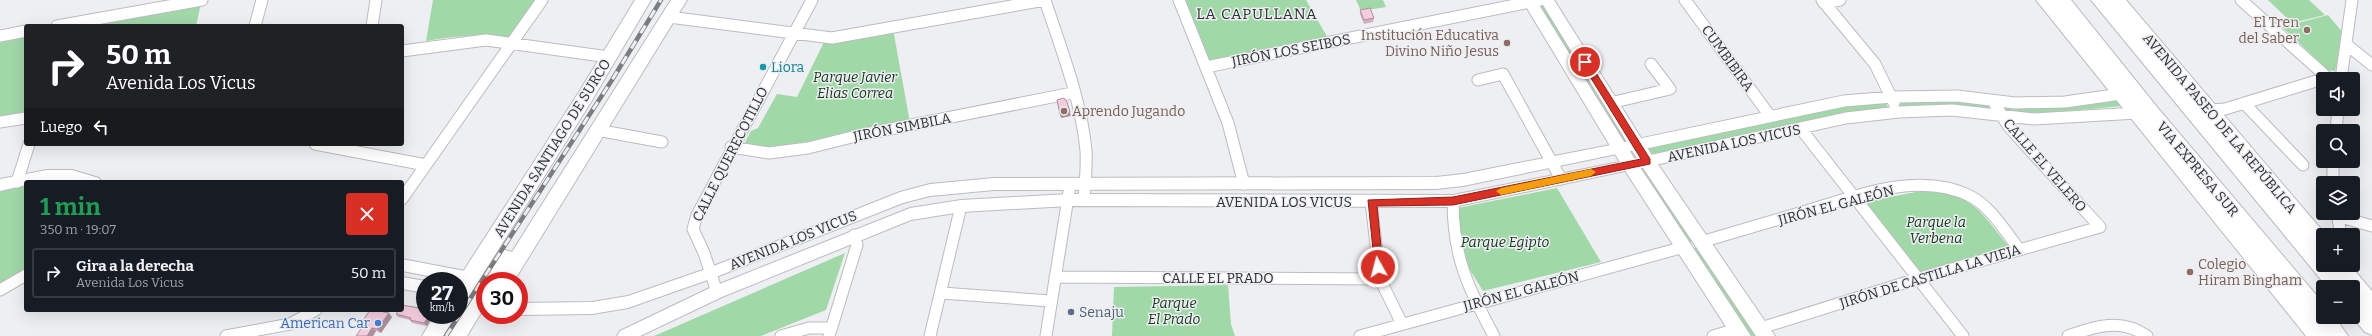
<!DOCTYPE html>
<html lang="es">
<meta charset="utf-8">
<style>
:root{--surface:#171b24;--page:#20242c;--text:#f1f3f6;--muted:#9ea1a6;--line:#363941}
body{margin:0;font-family:Bitter,serif;background:var(--page);color:var(--text);height:100vh;display:flex;flex-direction:column;font-size:15px;white-space:nowrap}
*{box-sizing:border-box;margin:0}
p{font-size:13px;color:var(--muted)}
.icon{flex:none;width:22px;height:22px;fill:none;stroke:currentColor;stroke-width:2;stroke-linecap:round;stroke-linejoin:round}
.map{position:relative;flex:1;overflow:hidden}
.sheet{position:absolute;left:24px;top:180px;width:380px;height:132px;display:flex;flex-direction:column;background:var(--surface);border-radius:4px;box-shadow:0 4px 16px #0002}
.sheet>*{flex:none}
.top-card{position:absolute;left:24px;top:24px;width:380px;height:122px;border-radius:4px;box-shadow:0 4px 16px #0002;background:#202124;color:#fff;overflow:hidden}
.tools{position:absolute;left:2316px;top:72px;display:grid;gap:8px}
.tools a{display:grid;place-items:center;width:44px;height:44px;border-radius:4px;background:var(--surface);box-shadow:0 4px 16px #0002;font-size:20px}
.speed{position:absolute;left:416px;top:272px;display:flex;gap:8px;font-size:20px;font-weight:700;text-align:center}
.speed>*{display:grid;place-content:center;width:52px;height:52px;border-radius:50%;background:var(--surface);box-shadow:0 4px 16px #0002;line-height:1}
.speed small{font-size:10px;font-weight:400}
.speed .limit{border:6px solid #d22;background:#fff;color:#111}
.pin{position:absolute;display:grid;place-items:center;width:34px;height:34px;color:#fff;margin:-17px;border:2px solid #fff;border-radius:50%;box-shadow:0 1px 4px #0007}
.me{position:absolute;width:44px;margin:-22px;rotate:353deg;stroke-linejoin:round;filter:drop-shadow(0 0 3px #0008)}
.turn{display:flex;align-items:center;gap:14px;height:84px;padding:0 16px;font-size:18px}
.turn .icon{width:52px;height:52px;stroke-width:2.5}
.turn b{display:block;font-size:28px;line-height:34px}
.then{display:flex;align-items:center;height:38px;padding:0 16px;background:#0003;gap:8px;font-size:15px}
.round{display:grid;place-items:center;flex:none;width:42px;height:42px;border-radius:4px;background:var(--page)}
.head{display:flex;align-items:center;justify-content:space-between;height:68px;padding:0 16px}
h1{font-size:24px;font-weight:700;line-height:30px;color:#1e9e55}
ul{padding:0;list-style:none}
li{display:flex;align-items:center;gap:12px;height:50px;margin:0 8px 6px;padding:0 8px;border:2px solid var(--line);border-radius:4px}
li div{flex:1}
li b{display:block;font-size:15px}
li em{font-style:normal}
.map>svg:first-child{display:block}
.green{fill:#a1d8a8}
.lines{fill:none;stroke-linecap:round;stroke-linejoin:round}
.minor-casing{stroke:#bbbcbf;stroke-width:13}
.tertiary-casing{stroke:#bbbcbf;stroke-width:2}
.secondary-casing{stroke:#bbbcbf;stroke-width:2}
.primary-casing{stroke:#bbbcbf;stroke-width:2}
.trunk-casing{stroke:#bbbcbf;stroke-width:2}
.minor{stroke:#fff;stroke-width:11}
.tertiary{fill:#fff;fill-rule:evenodd}
.secondary{fill:#fff;fill-rule:evenodd}
.primary{fill:#fff;fill-rule:evenodd}
.trunk{fill:#fff;fill-rule:evenodd}
.rail-casing{stroke:#7b7c7e;stroke-width:4.5}
.rail{stroke:#eeeff2;stroke-width:3;stroke-dasharray:9;stroke-linecap:butt}
.wall{fill:#d3b0bf}
.shaded-wall{fill:#ac909b}
.building{fill:#f5cdde;stroke:#ac909b}
.route{fill:#d93025;stroke:#8d1f18}
.slow{fill:#f59e0b}
.education-dot{fill:#8d6e63;stroke:#eeeff2;stroke-width:1.5}
.culture-dot{fill:#0f9aa8;stroke:#eeeff2;stroke-width:1.5}
.service-dot{fill:#5c6f8a;stroke:#eeeff2;stroke-width:1.5}
.shop-dot{fill:#3f7fe0;stroke:#eeeff2;stroke-width:1.5}
.labels{text-anchor:middle;stroke-width:3;stroke-linejoin:round;paint-order:stroke}
.education-label{font-size:14px;fill:#785e54;stroke:#eeeff2;text-anchor:end}
.street-label{font-size:14px;fill:#2f3031;stroke:#eeeff2}
.culture-label{font-size:14px;fill:#0d838f;stroke:#eeeff2;text-anchor:start}
.park-label{font-size:14px;font-style:italic;fill:#13351a;stroke:#eeeff2}
.service-label{font-size:14px;fill:#4e5e75;stroke:#eeeff2;text-anchor:start}
.shop-label{font-size:14px;fill:#366cbe;stroke:#eeeff2;text-anchor:end}
.neighbourhood-label{font-size:15px;letter-spacing:1px;fill:#2f3031;stroke:#eeeff2}
</style>
<div class="map">
<svg width="2372" height="336" viewBox="0 0 2372 336">
<rect width="100%" height="100%" fill="#eeeff2"/>
<path class="green" d="M433,0H536L511,38C481,33 455,36 426,41Z
M1183,0H1306L1329,40L1209,65Z
M1356,0H1383L1386,7L1361,11Z
M2268,0H2309L2325,15L2292,23Z
M1545,2L1632,142L1620,145L1534,4Z
M201,3L196,26H81Z
M2328,15L2344,34L2335,71L2328,70L2282,27Z
M893,29L910,123C879,129 768,160 745,142L751,131L758,128L777,94L797,97L824,42Z
M26,36V112L0,117V41Z
M2114,97L2122,106L2048,113L2007,112L2002,104Z
M1898,99L1991,102L1997,113L1902,110Z
M1886,102L1889,110L1653,155L1647,146L1842,106Z
M1645,167L1696,241L1688,243L1637,169Z
M26,186V269L0,284V191Z
M1557,188L1601,262L1483,291L1460,254L1458,208Z
M1921,191C1971,191 1980,211 2009,247L1922,274L1864,202Z
M1698,247L1759,336H1750L1691,249Z
M845,253L826,310L761,336H654Z
M1228,285L1231,324L1235,336H1112L1114,287Z"/>
<g class="lines">
<g class="minor-casing">
<path id="minor" d="M1179,0L1228,123L1244,184
M1685,0L1770,116
M1822,0L1875,64L1894,103
M2241,0L2329,79
M1824,3L1840,0
M669,17L832,38L1045,0C1060,46 1082,102 1086,151C1087,167 1085,184 1084,200
M57,26L202,0
M255,26L262,0
M372,26L376,0
M0,36L26,31
M2346,44L2372,65
M402,51L486,40L609,57
M1206,67L1540,0
M2341,79L2352,0
M1478,80L1503,74L1561,179
M1610,103L1670,89L1651,64
M2244,103L2303,165
M2210,110L2225,109L2326,78
M0,122L26,118
M1801,129L1963,336
M597,130L662,142
M2336,131L2338,109
M315,144L426,165
M1636,145L1844,101L1892,97L1957,96L2015,103L2065,102L2121,94
M731,147L769,153L808,148L856,136L1072,93
M2333,161V183
M1630,165L1846,118L1899,112L1952,110L2034,119L2137,113
M17,182L29,144
M402,199L542,0
M1453,201C1453,257 1468,288 1494,336
M1371,202L1380,279L1402,324
M2337,213L2341,235
M2337,216L2372,226
M1701,242C1735,232 1769,222 1803,212C1854,197 1918,170 1970,196C1991,207 2005,231 2019,249
M1055,277L1380,279
M0,290L26,275
M717,292L704,253L693,229L697,215L812,0
M942,293L1051,301
M1761,328L1920,278L2100,227L2009,127L1993,101
M226,336L290,324L316,310
M781,336L809,328H831
M829,336L857,245L854,235
M930,336L961,206
M1046,336L1070,185
M1360,336L1684,247
M1713,336L1737,329
M2068,336C2096,326 2121,318 2147,336"/>
</g>
<g class="tertiary-casing">
<path id="tertiary" d="M1636,140L1641,141L1643,145L1641,149L1636,150L1463,186L1436,189L994,190L930,196L903,203L716,277L628,308L592,314L519,315H518L519,303L592,302L628,296L706,269L900,192L930,184L994,178L1436,177L1463,174Z
M1630,160L1635,161L1637,165L1635,169L1630,170L1453,207L1069,206L961,212L911,220L722,297L640,336H617L620,331L712,287L910,208L961,200L1069,194L1453,195Z
M47,170H72L99,178L101,182H26V185L0,191V179Z
M402,259L470,272L475,274L477,278L475,282L470,284L402,271Z
M402,277L426,281L425,293L402,289Z"/>
</g>
<g class="secondary-casing">
<path id="secondary" d="M1522,0H1536L1636,161L1751,336H1732L1624,169Z
M1540,0H1554L1653,157L1775,336H1756L1641,165Z"/>
</g>
<g class="primary-casing">
<path id="primary" d="M635,0H651L591,102L466,301L459,303L457,281L579,92Z
M671,0H687L514,281H485V306L467,336H446L498,252L505,250L512,252Z
M2036,0H2053L2328,336H2306Z
M2109,0H2126L2326,235H2323V253L2316,250Z
M2329,265H2350L2372,291V313C2361,309 2353,299 2353,287H2346Z
M435,315H456L443,336H422Z"/>
</g>
<g class="trunk-casing">
<path id="trunk" d="M2052,0H2071L2157,107L2323,303V317H2335L2348,336H2325L2145,117Z
M2091,0H2110L2323,253V265H2333L2349,287H2327Z
M2353,295L2360,298L2372,311V335L2365,332L2352,317Z"/>
</g>
<use href="#minor" class="minor"/>
<use href="#tertiary" class="tertiary"/>
<use href="#secondary" class="secondary"/>
<use href="#primary" class="primary"/>
<use href="#trunk" class="trunk"/>
<g class="rail-casing">
<path id="rail" d="M446,336L612,80L661,0"/>
</g>
<use href="#rail" class="rail"/>
</g>
<path class="wall" d="M1360,10L1374,18L1373,22L1364,24L1360,14Z
M425,309L427,326L412,323L410,320L398,317L396,314Z
M392,317L381,333L376,331L373,336H356L362,327L360,325Z"/>
<path class="shaded-wall" d="M1070,112L1071,116L1061,118L1060,114Z
M389,313L392,317L381,333L377,329Z
M430,315H433L427,326L424,323Z
M372,328L376,331L373,336H367Z"/>
<path class="building" d="M1370,8L1374,18L1364,20L1360,10Z
M1064,98L1067,102L1070,112L1060,114L1057,100Z
M402,305L425,309V315H430L424,323L410,320L411,318L396,314L399,310H402Z
M370,310H375L389,313L377,329L372,328L367,336H356L363,326L360,325Z"/>
<path class="route" d="M1585,59L1588,60L1650,159V164L1453,205L1377,206L1383,267L1382,270H1375L1368,200L1453,197L1641,159L1581,62Z"/>
<path class="slow" d="M1591,169L1596,172L1591,176L1501,195L1496,191L1501,188Z"/>
<g class="education-dot">
<circle cx="2307" cy="30" r="4"/>
<circle cx="1507" cy="43" r="4"/>
<circle cx="1064" cy="111" r="4"/>
<circle cx="2190" cy="272" r="4"/>
</g>
<circle class="culture-dot" cx="763" cy="67" r="4"/>
<circle class="service-dot" cx="1071" cy="312" r="4"/>
<circle class="shop-dot" cx="378" cy="323" r="4"/>
<g class="labels">
<g class="education-label">
<text x="2299" y="27">El Tren<tspan x="2299" dy="16">del Saber</tspan></text>
<text x="1499" y="40">Institución Educativa<tspan x="1499" dy="16">Divino Niño Jesus</tspan></text>
<text x="1072" y="116" text-anchor="start">Aprendo Jugando</text>
<text x="2198" y="269" text-anchor="start">Colegio<tspan x="2198" dy="16">Hiram Bingham</tspan></text>
</g>
<g class="street-label">
<text transform="translate(1291 50) rotate(-11)" y="5">JIRÓN LOS SEIBOS</text>
<text transform="translate(1728 58) rotate(54)" y="5">CUMBIBIRA</text>
<text transform="translate(2220 123) rotate(50)" y="5">AVENIDA PASEO DE LA REPÚBLICA</text>
<text transform="translate(902 127) rotate(-11)" y="5">JIRÓN SIMBILA</text>
<text transform="translate(1734 143) rotate(-12)" y="5">AVENIDA LOS VICUS</text>
<text transform="translate(552 148) rotate(-58)" y="5">AVENIDA SANTIAGO DE SURCO</text>
<text transform="translate(730 154) rotate(-63)" y="5">CALLE QUERECOTILLO</text>
<text transform="translate(2045 165) rotate(49)" y="5">CALLE EL VELERO</text>
<text transform="translate(2198 169) rotate(50)" y="5">VIA EXPRESA SUR</text>
<text x="1284" y="207">AVENIDA LOS VICUS</text>
<text transform="translate(1836 205) rotate(-15)" y="5">JIRÓN EL GALEÓN</text>
<text transform="translate(793 240) rotate(-22)" y="5">AVENIDA LOS VICUS</text>
<text transform="translate(1930 276) rotate(-17)" y="5">JIRÓN DE CASTILLA LA VIEJA</text>
<text x="1218" y="283">CALLE EL PRADO</text>
<text transform="translate(1521 291) rotate(-15)" y="5">JIRÓN EL GALEÓN</text>
</g>
<g class="culture-label">
<text x="771" y="72">Liora</text>
</g>
<g class="park-label">
<text x="855" y="82">Parque Javier<tspan x="855" dy="16">Elias Correa</tspan></text>
<text x="1936" y="227">Parque la<tspan x="1936" dy="16">Verbena</tspan></text>
<text x="1505" y="247">Parque Egipto</text>
<text x="1174" y="308">Parque<tspan x="1174" dy="16">El Prado</tspan></text>
</g>
<g class="service-label">
<text x="1079" y="317">Senaju</text>
</g>
<g class="shop-label">
<text x="370" y="328">American Car</text>
</g>
<g class="neighbourhood-label">
<text x="1257" y="19">LA CAPULLANA</text>
</g>
</g>
</svg>
<div class="tools">
<a><svg class="icon" aria-label="sound" viewBox="0 0 24 24"><path d="M4 9h4l5-4v14l-5-4H4zM17 9q2 3 0 6"/></svg></a>
<a><svg class="icon" aria-label="search" viewBox="0 0 24 24"><circle cx="10" cy="10" r="6"/><path d="M15 15l6 6"/></svg></a>
<a><svg class="icon" aria-label="layers" viewBox="0 0 24 24"><path d="M12 4l9 5-9 5-9-5zM3 14l9 5 9-5"/></svg></a>
<a>+</a>
<a>−</a>
</div>
<div class="speed"><div>27<small>km/h</small></div><div class="limit">30</div></div>
<div class="pin" style="left:1585px;top:62px;background:#d93025"><svg class="icon" aria-label="arrive" viewBox="0 0 24 24"><path d="M6 21V4h12l-3 4 3 4H6"/></svg></div>
<svg class="me" style="left:1378px;top:267px" viewBox="-20 -20 40 40"><circle r="17" fill="#d93025" stroke="#fff" stroke-width="3"/><path d="M0-11L8 9 0 5-8 9z" fill="#fff"/></svg>
<div class="top-card">
<div class="turn"><svg class="icon" aria-label="right" viewBox="0 0 24 24"><path d="M7 20v-9h11M14 6l5 5-5 5"/></svg><div><b>50 m</b>Avenida Los Vicus</div></div>
<div class="then">Luego<svg class="icon" aria-label="left" viewBox="0 0 24 24"><path d="M17 20v-9H6M10 6l-5 5 5 5"/></svg></div>
</div>
<section class="sheet">
<div class="head"><div><h1>1 min</h1><p>350 m · 19:07</p></div><a class="round" style="background:#d93025;color:#fff"><svg class="icon" aria-label="close" viewBox="0 0 24 24"><path d="M6 6l12 12M18 6L6 18"/></svg></a></div>
<ul>
<li><svg class="icon" aria-label="right" viewBox="0 0 24 24"><path d="M7 20v-9h11M14 6l5 5-5 5"/></svg><div><b>Gira a la derecha</b><p>Avenida Los Vicus</p></div><em>50 m</em></li>
</ul>
</section>
</div>
